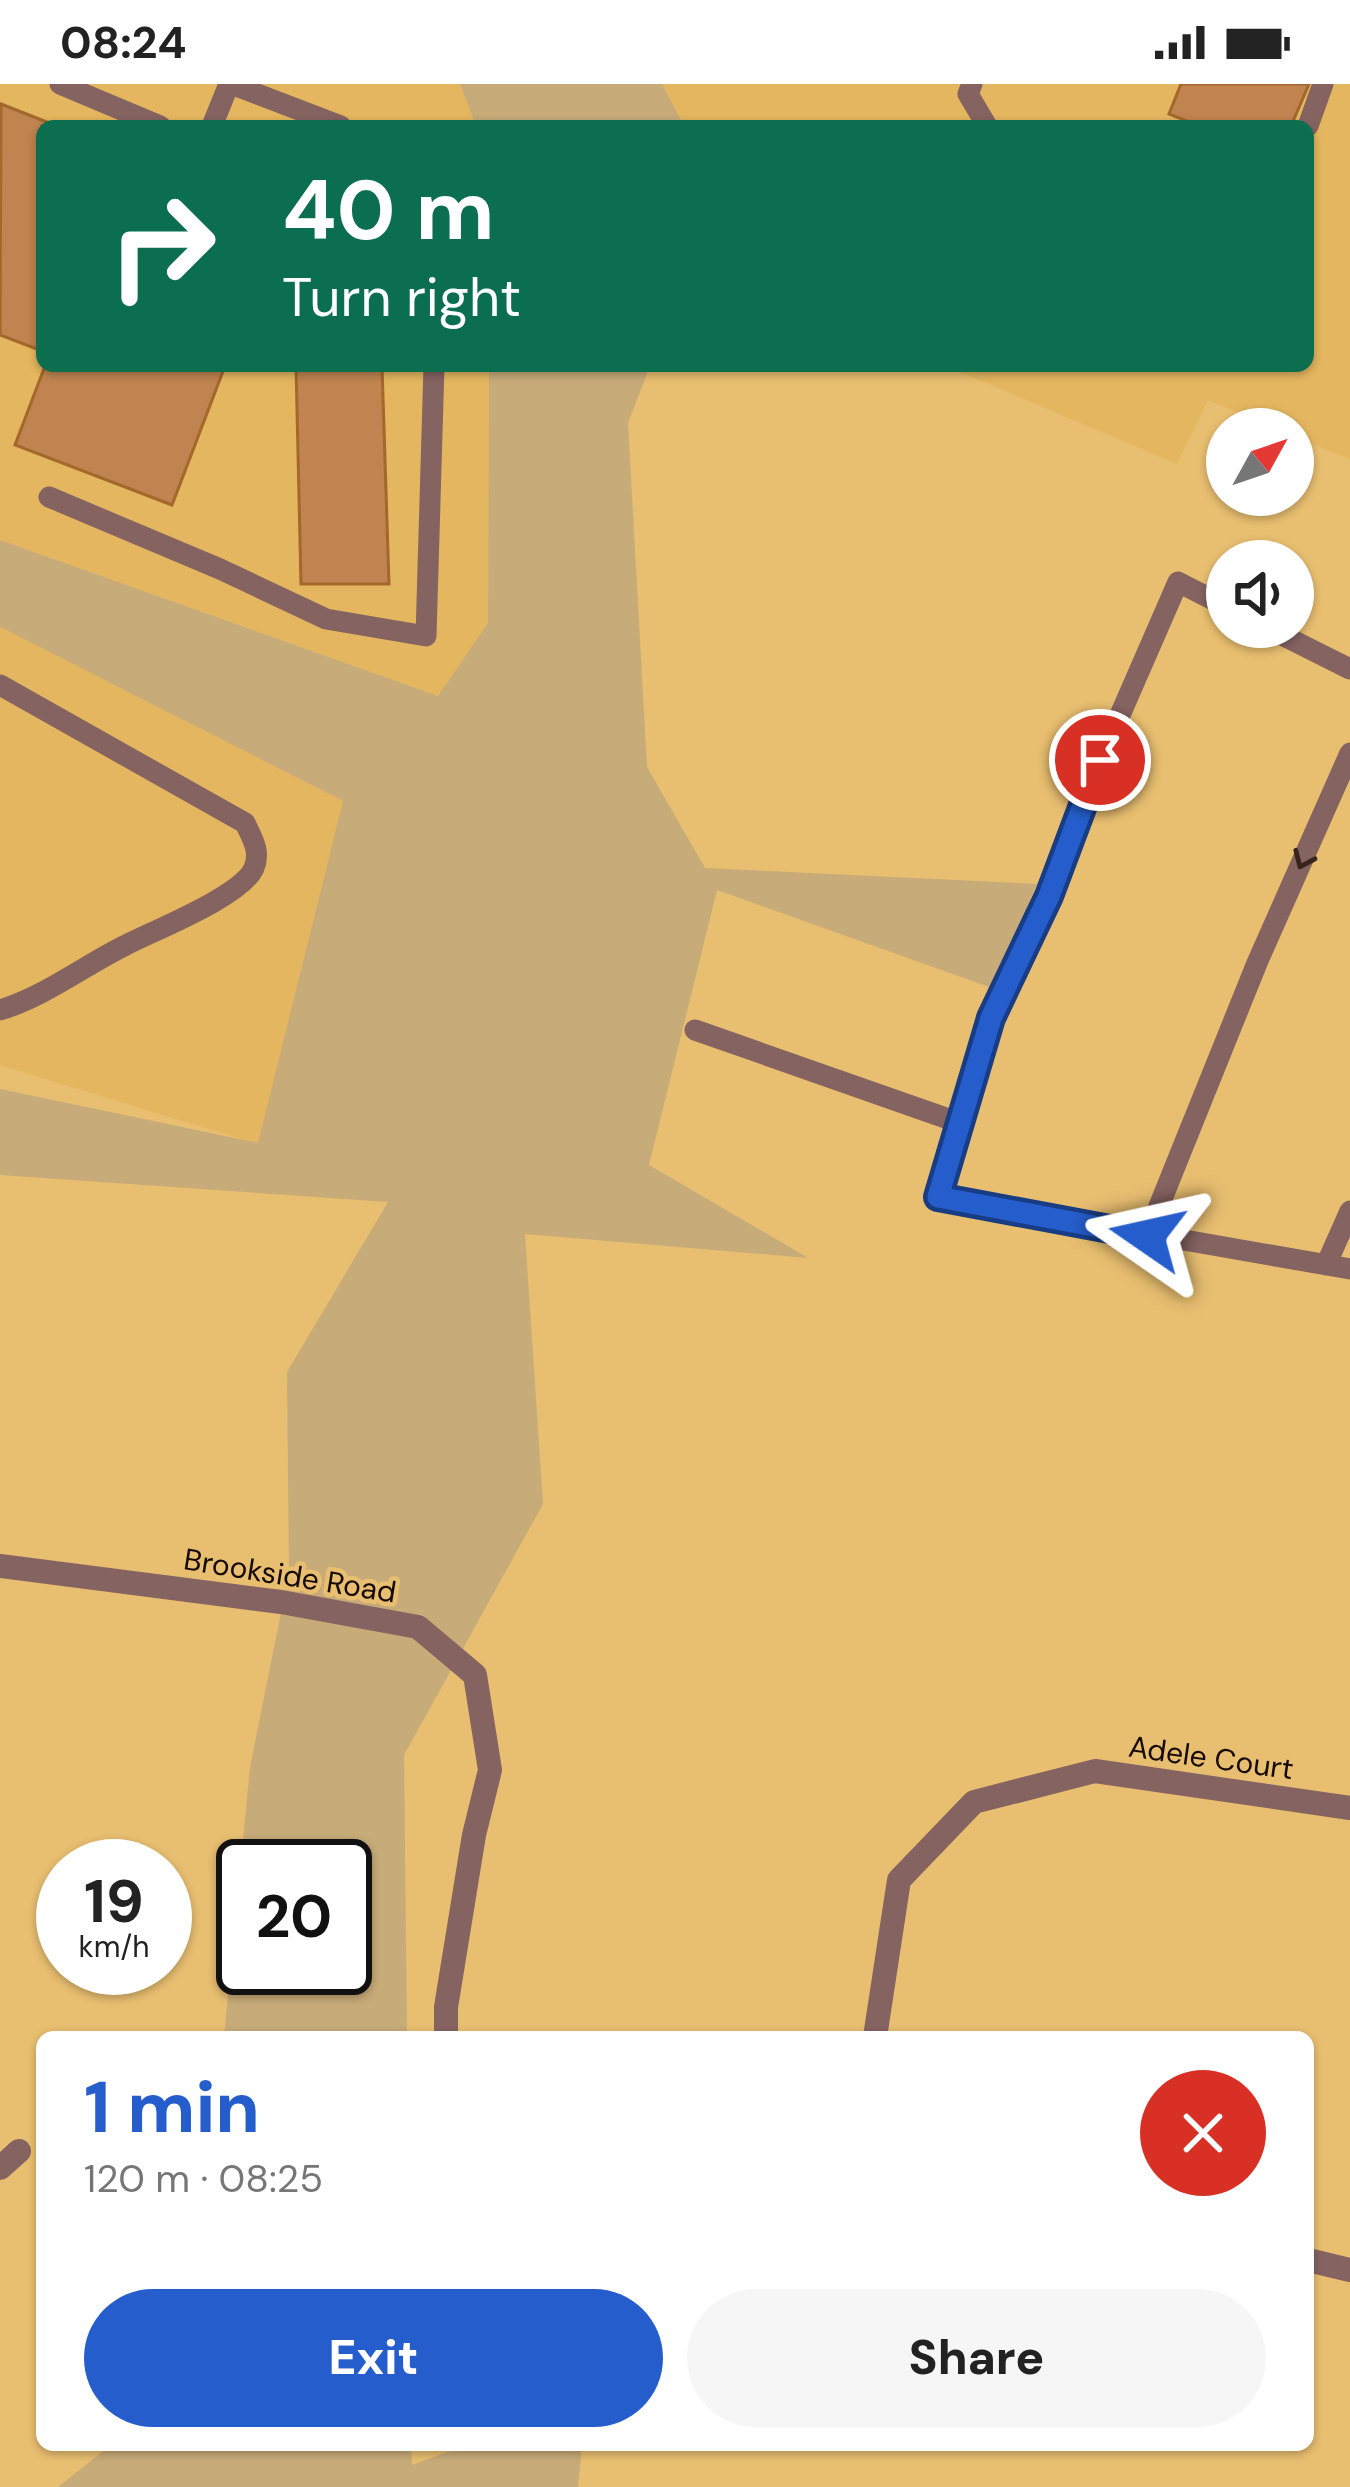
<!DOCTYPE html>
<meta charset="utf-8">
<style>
:root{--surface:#fff;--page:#f6f6f6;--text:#222;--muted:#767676;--accent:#255ecc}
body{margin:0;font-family:"DM Sans",sans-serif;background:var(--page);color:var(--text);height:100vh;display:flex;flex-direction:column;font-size:45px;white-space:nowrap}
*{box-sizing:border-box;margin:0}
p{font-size:39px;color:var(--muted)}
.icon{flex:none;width:66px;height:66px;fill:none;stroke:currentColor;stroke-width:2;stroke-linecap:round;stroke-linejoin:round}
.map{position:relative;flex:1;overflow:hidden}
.drawer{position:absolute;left:36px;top:1947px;width:1278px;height:420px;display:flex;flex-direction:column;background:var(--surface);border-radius:18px;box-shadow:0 3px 9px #0004}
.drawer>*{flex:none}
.banner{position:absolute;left:36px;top:36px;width:1278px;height:252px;border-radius:18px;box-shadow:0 3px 9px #0004;background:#0b6e4f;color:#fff;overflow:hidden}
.needle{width:78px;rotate:50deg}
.fabs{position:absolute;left:1206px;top:324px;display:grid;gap:24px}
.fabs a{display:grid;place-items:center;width:108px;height:108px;border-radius:50%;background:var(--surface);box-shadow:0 3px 9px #0004;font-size:60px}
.speed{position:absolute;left:36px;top:1755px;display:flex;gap:24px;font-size:60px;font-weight:700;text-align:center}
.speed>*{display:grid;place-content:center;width:156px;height:156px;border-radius:50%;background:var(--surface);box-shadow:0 3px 9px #0004;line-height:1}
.speed small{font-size:30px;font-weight:400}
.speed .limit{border:6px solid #111;border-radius:18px;background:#fff;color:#111}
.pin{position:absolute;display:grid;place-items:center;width:102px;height:102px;color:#fff;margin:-51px;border:6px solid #fff;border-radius:50%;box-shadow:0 3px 12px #0007}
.me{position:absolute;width:132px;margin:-66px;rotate:281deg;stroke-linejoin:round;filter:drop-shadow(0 0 9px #0008)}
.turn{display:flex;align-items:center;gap:42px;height:252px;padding:0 48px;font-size:54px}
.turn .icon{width:156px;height:156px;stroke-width:2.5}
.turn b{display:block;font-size:84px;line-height:102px}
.round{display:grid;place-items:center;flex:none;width:126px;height:126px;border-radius:63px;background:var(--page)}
.head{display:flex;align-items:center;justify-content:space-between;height:204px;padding:0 48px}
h1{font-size:72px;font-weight:800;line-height:90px;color:var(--accent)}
.cta{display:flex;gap:24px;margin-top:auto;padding:24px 48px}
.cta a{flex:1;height:138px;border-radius:72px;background:var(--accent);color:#fff;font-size:48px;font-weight:800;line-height:138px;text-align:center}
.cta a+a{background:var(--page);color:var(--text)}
.status{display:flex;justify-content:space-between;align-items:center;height:84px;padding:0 60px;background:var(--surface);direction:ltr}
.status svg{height:33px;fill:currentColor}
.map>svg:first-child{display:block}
.built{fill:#e4b65f}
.green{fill:#c7ab78;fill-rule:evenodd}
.building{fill:#bf844f;stroke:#a4672c;stroke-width:3}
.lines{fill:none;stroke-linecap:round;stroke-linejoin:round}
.service{stroke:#856361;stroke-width:21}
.minor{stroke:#856361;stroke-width:24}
.oneway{stroke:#37251d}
.route-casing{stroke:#183d85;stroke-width:30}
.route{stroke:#255ecc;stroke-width:21}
.labels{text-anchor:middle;stroke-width:9;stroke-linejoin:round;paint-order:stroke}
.street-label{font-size:30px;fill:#160a00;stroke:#e8be70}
</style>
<div class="status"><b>08:24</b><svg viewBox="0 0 49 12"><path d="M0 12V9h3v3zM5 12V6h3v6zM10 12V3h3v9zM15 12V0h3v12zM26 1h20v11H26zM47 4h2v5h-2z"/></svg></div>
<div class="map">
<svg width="1350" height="2403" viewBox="0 0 1350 2403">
<rect width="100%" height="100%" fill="#e8be70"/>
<path class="built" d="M0,0H460L476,42H42V282H489L488,539L438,612L0,456Z
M662,0H1350V375L1293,352V345H1277L1208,316L1177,380L946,282H1308V42H684Z
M0,543L343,717L258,1060L0,981Z"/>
<path class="green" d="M460,0H662L684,42H476Z
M489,282H650L628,339L647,683L705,784L1037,800L992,904L717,806L649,1081L808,1174L525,1150L543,1420L404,1671L407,1953H224L250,1683L289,1489L287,1288L388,1118L0,1091V1005L258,1059L343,717L0,543V456L438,612L488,539ZM243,1782H345V1884H243Z
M111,2361H411L412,2381L467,2361H582L578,2403H58Z"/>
<path class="building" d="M1181,0H1309L1291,42H1199L1169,30Z
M1,20L57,42H42V267L0,251Z
M45,282H225L172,421L15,361Z
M296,282H382L389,500H301Z"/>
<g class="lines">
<path class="service" d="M60,0L160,42
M231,0L341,42
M972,0L968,10L987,42
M212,42L229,0
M1308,42L1323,0
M49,413L220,485L326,535L426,552L434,282
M1227,523L1178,498L1100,677L1049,812L991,934L938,1113L1350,1185
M1266,543L1350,585
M0,601L245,739C252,754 261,767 254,784C242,812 155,846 126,861C85,881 44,913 0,926
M695,946L960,1039
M1147,1152L1257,879L1350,669
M1326,1181L1350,1127"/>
<path class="minor" d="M0,1482L281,1518L418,1543L475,1591L490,1686L474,1751L446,1923V1953
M875,1953L899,1796L974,1718L1095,1687L1350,1724
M0,2084L19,2067
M1308,2176L1350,2186"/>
</g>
<defs><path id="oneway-chevron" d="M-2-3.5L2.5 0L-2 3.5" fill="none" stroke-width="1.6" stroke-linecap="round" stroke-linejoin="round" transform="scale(3)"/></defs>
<use class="oneway" href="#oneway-chevron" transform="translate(1303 776) rotate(114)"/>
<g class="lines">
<g class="route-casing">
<path id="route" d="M1100,676L1049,812L991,934L938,1113L1147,1152"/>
</g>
<use href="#route" class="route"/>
</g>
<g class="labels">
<g class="street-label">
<text transform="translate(290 1492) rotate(9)" y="10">Brookside Road</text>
<text transform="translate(1211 1674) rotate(8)" y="10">Adele Court</text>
</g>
</g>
</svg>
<div class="fabs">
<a><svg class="needle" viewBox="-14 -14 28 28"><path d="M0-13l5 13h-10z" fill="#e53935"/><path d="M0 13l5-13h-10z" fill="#767676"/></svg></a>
<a><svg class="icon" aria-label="sound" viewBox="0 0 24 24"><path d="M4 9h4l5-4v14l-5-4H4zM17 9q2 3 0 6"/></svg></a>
</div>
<div class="speed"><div>19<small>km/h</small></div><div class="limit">20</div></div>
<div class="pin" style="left:1100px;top:676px;background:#d93025"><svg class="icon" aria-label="arrive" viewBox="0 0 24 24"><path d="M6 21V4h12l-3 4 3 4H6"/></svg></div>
<svg class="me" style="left:1147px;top:1152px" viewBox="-20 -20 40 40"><path d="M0-17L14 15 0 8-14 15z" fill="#255ecc" stroke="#fff" stroke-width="4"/></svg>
<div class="banner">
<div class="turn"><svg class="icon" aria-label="right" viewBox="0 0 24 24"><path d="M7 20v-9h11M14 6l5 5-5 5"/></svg><div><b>40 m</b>Turn right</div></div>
</div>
<section class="drawer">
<div class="head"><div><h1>1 min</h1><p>120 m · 08:25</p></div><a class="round" style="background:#d93025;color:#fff"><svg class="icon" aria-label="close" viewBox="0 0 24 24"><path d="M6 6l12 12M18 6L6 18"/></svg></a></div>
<div class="cta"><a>Exit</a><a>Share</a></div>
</section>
</div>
